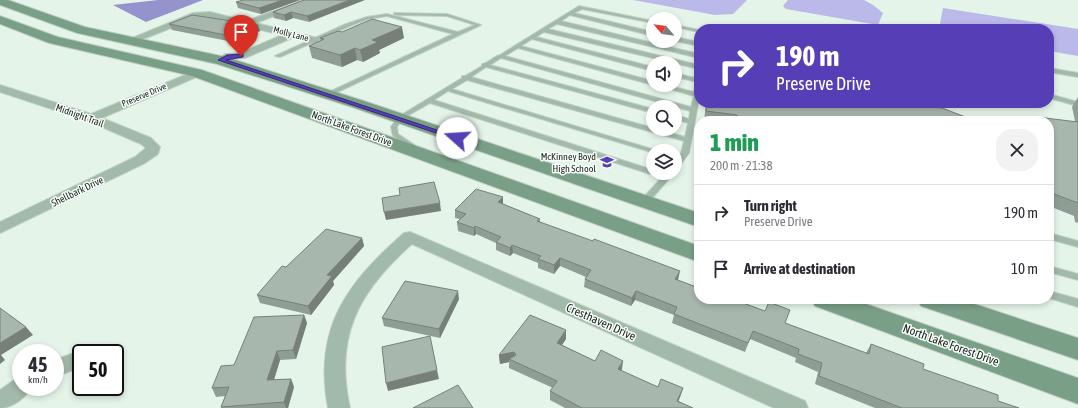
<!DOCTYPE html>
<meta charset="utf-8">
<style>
:root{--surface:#fff;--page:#f2f2f3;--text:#2b2b33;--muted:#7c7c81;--line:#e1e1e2}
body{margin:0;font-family:"Asap Condensed",sans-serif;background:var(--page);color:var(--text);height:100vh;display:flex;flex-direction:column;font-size:15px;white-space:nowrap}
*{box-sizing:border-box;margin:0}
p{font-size:13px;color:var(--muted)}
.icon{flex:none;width:22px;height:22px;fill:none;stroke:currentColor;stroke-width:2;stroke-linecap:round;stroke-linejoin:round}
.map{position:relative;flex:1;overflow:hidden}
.details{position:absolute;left:694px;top:116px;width:360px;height:188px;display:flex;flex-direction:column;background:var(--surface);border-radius:16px;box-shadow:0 2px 6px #0003}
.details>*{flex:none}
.banner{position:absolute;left:694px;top:24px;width:360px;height:84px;border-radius:16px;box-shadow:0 2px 6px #0003;background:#553eb6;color:#fff;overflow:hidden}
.needle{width:26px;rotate:298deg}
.buttons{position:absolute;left:646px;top:12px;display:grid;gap:8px}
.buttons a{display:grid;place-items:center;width:36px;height:36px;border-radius:50%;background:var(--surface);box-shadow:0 2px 6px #0003;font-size:20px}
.speed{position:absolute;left:12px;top:344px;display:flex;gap:8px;font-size:20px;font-weight:700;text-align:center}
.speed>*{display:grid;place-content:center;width:52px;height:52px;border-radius:50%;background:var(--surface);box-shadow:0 2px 6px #0003;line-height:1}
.speed small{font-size:10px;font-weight:400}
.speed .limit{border:2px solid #111;border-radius:6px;background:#fff;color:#111}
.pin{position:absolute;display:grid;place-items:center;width:34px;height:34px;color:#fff;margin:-41px -17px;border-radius:50% 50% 50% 0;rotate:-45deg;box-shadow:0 0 4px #0007}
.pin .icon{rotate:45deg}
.me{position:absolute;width:44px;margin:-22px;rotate:289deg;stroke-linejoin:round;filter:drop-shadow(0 0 3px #0008)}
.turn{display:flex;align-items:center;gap:14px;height:84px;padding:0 16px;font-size:18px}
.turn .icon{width:52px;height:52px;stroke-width:2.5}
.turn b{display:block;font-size:28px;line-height:34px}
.round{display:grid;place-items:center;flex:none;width:42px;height:42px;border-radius:16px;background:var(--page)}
.head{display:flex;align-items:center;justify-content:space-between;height:68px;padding:0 16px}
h1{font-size:24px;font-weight:800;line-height:30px;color:#1e9e55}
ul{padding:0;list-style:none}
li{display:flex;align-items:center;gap:12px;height:56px;padding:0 16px;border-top:1px solid var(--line)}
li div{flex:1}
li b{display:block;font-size:15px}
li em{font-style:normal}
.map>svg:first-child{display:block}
.green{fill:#bab9ea}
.water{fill:#9593cb}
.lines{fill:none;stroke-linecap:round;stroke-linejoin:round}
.service-casing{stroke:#c2cfc5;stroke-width:2}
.minor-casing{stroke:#c2cfc5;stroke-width:2}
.secondary-casing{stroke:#c2cfc5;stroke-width:2}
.service{fill:#a1baa9;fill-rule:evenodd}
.minor{fill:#a1baa9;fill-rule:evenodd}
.secondary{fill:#7a9f87;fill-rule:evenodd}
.wall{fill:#909d95}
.shaded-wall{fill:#768079}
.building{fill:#a8b7ad;stroke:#768079}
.route{fill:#553eb6;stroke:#372876}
.labels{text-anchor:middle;stroke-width:3;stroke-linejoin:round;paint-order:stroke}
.far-street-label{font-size:9px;fill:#212723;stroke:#f8fefa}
.street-label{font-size:10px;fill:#212723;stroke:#f8fefa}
.poi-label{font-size:10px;fill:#212723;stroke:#f8fefa;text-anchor:end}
.near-street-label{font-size:12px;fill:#212723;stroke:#f8fefa}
</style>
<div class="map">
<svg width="1078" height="408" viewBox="0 0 1078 408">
<rect width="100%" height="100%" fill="#e5f4e9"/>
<path class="green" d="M633,0H747L733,14L715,15Z
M788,0H864L873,5L883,13L878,25L786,9L783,6Z
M943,8L1078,29V56L1049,51V29H939Z"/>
<path class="water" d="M158,0H203L146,22L113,5Z"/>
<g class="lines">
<g class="service-casing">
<path id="service" d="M579,6L653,21V23L582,9L574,13L653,32V36L570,15L561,21L699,54V58L557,24L548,29L699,65V69L544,32L536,37L653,67V71L532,39L521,46L653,81V85L518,48L505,56L691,107L694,96L656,85H666L694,92L696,84L698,82L675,77V73L699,79V99L689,153L678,168H675V161L681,153L684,141L467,80L452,89L655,150L657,151H653V153L651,152L448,91L434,100L653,170V173H656L650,174L430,103L402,119L397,127L398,134L416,146L417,147L416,148H412L393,136L391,127L398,117L462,78V76H465L482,66V64C489,63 494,56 500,55ZM501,58L690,111L689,119L675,115V119L688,123L685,137L471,77L486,67L653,113V109L490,65Z
M394,13L447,14L481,25L329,96L326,94L327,93L453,34L387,16L368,19L350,26L280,57L275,56L346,24L367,17L387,14L458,32L475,25L447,16L396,15L394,14Z
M675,25L699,30V32L675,27Z
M758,28H784L786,29H758Z
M675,37L699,42V46L675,41Z
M1049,68L1078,73V77L1049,72Z
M1049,94L1078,102V106L1049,98Z
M666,173H674L647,204H641L640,202L641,200Z
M1049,233L1078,241V247L1049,239Z
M1049,266L1078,274V280L1049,272Z
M1049,291L1078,299V307L1049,298Z"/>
</g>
<g class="minor-casing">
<path id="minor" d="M304,0H316L256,23L317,38L319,40L317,42L314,43L292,38L245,58L231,59L221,63L216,60L225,54L240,53L282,35L210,18L194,19L133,43H127L125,41L193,13L210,12L246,21Z
M197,70L202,73L201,75L102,118L151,138L160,147L158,154L145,163L0,233V222L135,157L146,148L141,144L88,121L0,92V85L91,114Z
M410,232L805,401L808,408H774L412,244C359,291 334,336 350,408H328C313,328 347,283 404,233Z
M74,353L81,355V367L55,377V360Z
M21,377V387H31C26,398 12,408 0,408V390L14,380Z"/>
</g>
<g class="secondary-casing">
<path id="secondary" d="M0,0H8L85,27L226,57L364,101L699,213V227L352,107L217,64L77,33L0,5Z
M0,16L58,37L202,70L699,246V262L192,76L49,43L0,24Z
M811,299H852L1078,378V404L815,306Z
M917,299H959L1078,338V360L921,306Z"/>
</g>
<use href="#service" class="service"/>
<use href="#minor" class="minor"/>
<use href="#secondary" class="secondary"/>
</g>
<path class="wall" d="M243,0H300L261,14L238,8L236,2Z
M304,0L309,22L293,18L286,21L274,18L273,12Z
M169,24L258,25L260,31L233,42L172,30Z
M342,32L404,38L379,50L380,53L363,62L357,60L342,67L312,58L309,46L321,41L320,38Z
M1078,97V223L1075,222L1074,216L1049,206V121H1075L1072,107Z
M706,103H917L918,105L976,121H704Z
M503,204L540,219V222L678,280L785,323L866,353L871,344L923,369L998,401L1019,408H875L815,384L818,372L795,362L796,358L750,339L745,352L672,323L674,315L635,300L631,306L584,287L585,279L586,277L560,266L554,274L538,268V263L513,253L510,256L496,250V243L476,234L474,236L458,231L457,222L460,219L455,218V210Z
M362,238L364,246L333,281L334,285L311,315L260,303L257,295L286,267Z
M459,299L440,338L384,326L382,318Z
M304,315L307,323L296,359L280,360L274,380L291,379L294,387L288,408H221V407L225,396L216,397L212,388Z
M566,339L562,345L595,361L622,369L621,371L658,387L683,388L680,397L678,401L693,408H565L550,400V391L553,388L509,368V362L500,364L499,355Z"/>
<path class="shaded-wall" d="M283,0H300L261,14L259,8Z
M350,0H365L309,22L307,16Z
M291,12L293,18L286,21L284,15Z
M258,25L260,31L233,42L231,36Z
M402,27L404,38L379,50L380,53L363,62L360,50L372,40Z
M355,48L357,60L342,67L340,55Z
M503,197V205L498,202Z
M440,203L441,211L386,220L384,212Z
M475,226L476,234L474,236V228Z
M362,238L364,246L333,281L334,285L311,315L308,306L327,275Z
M512,245L513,253L510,256V248Z
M560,258V266L554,274V265Z
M680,271L678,280L673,288L675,279Z
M458,291L459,299L440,338L439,329Z
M636,291L635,300L631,306L632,298Z
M304,315L307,323L296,359L293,350Z
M26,327L33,335L1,355L5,360L0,364V343Z
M566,330V339L557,352V343Z
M277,351L280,360L271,389L267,380Z
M514,352L515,360L509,359V362L500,364L499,355Z
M623,361L622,369L617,378L618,369Z
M437,370L439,379L388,391L386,383Z
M291,379L294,387L288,408H286L284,402Z
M683,388L680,397L676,408L677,401Z"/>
<path class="building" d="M243,0H283L259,8L236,2Z
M304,0H350L307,16L291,12L284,15L273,12Z
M192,15L258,25L231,36L169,24Z
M372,19L402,27L372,40L378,42L360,50L355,48L340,55L309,46L324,39L320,38L338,31L342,32Z
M774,27L796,29H774Z
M707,103H917L918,105L942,108L976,121H742L737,115L706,111Z
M1037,117L1078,122V203L1049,192V121H1013Z
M434,182L440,203L384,212L382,198L400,195L399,188Z
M476,189L503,197L498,202L540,219L537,221L593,241L594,239L680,271L675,279L699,288V299H732L765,311L769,302L790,310L785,323L869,354L871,344L924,364L923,369L998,395V401L1019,408H902L819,376L822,363L798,354L799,349L753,331L748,343L674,314L677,307L636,291L632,298L585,279L591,270L560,258L554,265L538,259L541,256L512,245L510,248L496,242L501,237L475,226L474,228L457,222L466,214L455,210Z
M326,229L362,238L327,275L332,276L308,306L257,295L282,266L286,267Z
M405,281L458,291L439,329L382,318Z
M0,308L26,327L0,343Z
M304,315L293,350L277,351L267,380L291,379L284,402L221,407L229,387L212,388L221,366L234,365L254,317Z
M530,315L566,330L557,343L595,361L601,350L623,361L618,369L658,387L661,379L683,388L677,401L693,408H582L550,391L557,381L509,359L516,355L514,352L499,355Z
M430,336L437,370L386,383L382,347Z
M458,385L473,408H413Z"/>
<path class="route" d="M241,54H243V57L226,60L461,138L454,139L218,60L227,55Z"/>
<defs>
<g id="school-bare" transform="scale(1.08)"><path d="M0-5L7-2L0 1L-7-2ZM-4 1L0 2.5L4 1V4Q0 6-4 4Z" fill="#553eb6" stroke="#f8fefa" stroke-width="2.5" paint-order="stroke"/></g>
</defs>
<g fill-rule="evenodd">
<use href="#school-bare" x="607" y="162"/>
</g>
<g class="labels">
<g class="far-street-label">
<text transform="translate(291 34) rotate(15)" y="3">Molly Lane</text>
<text transform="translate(144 95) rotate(-23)" y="3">Preserve Drive</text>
</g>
<g class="street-label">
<text transform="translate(80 115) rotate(20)" y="4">Midnight Trail</text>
<text transform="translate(352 128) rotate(20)" y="4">North Lake Forest Drive</text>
<text transform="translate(77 191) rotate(-26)" y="4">Shellbark Drive</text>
</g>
<g class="poi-label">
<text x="596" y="160">McKinney Boyd<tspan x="596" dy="12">High School</tspan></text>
</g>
<g class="near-street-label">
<text transform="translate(601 322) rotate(24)" y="4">Cresthaven Drive</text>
<text transform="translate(951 345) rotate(20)" y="4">North Lake Forest Drive</text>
</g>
</g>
</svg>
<div class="buttons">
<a><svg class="needle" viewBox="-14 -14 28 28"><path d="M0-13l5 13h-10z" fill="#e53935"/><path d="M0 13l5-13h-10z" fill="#7c7c81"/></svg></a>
<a><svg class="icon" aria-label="sound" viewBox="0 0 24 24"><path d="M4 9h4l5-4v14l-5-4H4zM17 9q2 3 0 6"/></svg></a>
<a><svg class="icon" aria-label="search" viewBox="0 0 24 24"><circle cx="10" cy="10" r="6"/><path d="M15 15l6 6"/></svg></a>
<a><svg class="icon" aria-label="layers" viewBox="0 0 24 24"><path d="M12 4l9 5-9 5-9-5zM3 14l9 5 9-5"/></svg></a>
</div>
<div class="speed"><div>45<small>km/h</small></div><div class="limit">50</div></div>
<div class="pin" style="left:241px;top:56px;background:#d93025"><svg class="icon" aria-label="arrive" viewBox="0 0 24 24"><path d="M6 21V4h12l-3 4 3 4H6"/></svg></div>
<svg class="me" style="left:457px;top:138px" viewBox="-20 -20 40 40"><circle r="19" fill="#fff"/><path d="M0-13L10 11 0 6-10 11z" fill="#553eb6"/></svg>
<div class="banner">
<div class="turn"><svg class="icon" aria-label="right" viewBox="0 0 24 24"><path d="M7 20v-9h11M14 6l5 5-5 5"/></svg><div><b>190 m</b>Preserve Drive</div></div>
</div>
<section class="details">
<div class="head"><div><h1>1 min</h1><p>200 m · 21:38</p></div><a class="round"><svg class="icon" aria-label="close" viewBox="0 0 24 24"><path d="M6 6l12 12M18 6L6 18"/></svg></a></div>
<ul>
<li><svg class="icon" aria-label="right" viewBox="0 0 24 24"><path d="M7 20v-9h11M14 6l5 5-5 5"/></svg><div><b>Turn right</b><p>Preserve Drive</p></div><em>190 m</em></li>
<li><svg class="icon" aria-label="arrive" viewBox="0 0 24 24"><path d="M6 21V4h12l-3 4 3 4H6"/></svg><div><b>Arrive at destination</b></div><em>10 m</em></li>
</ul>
</section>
</div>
